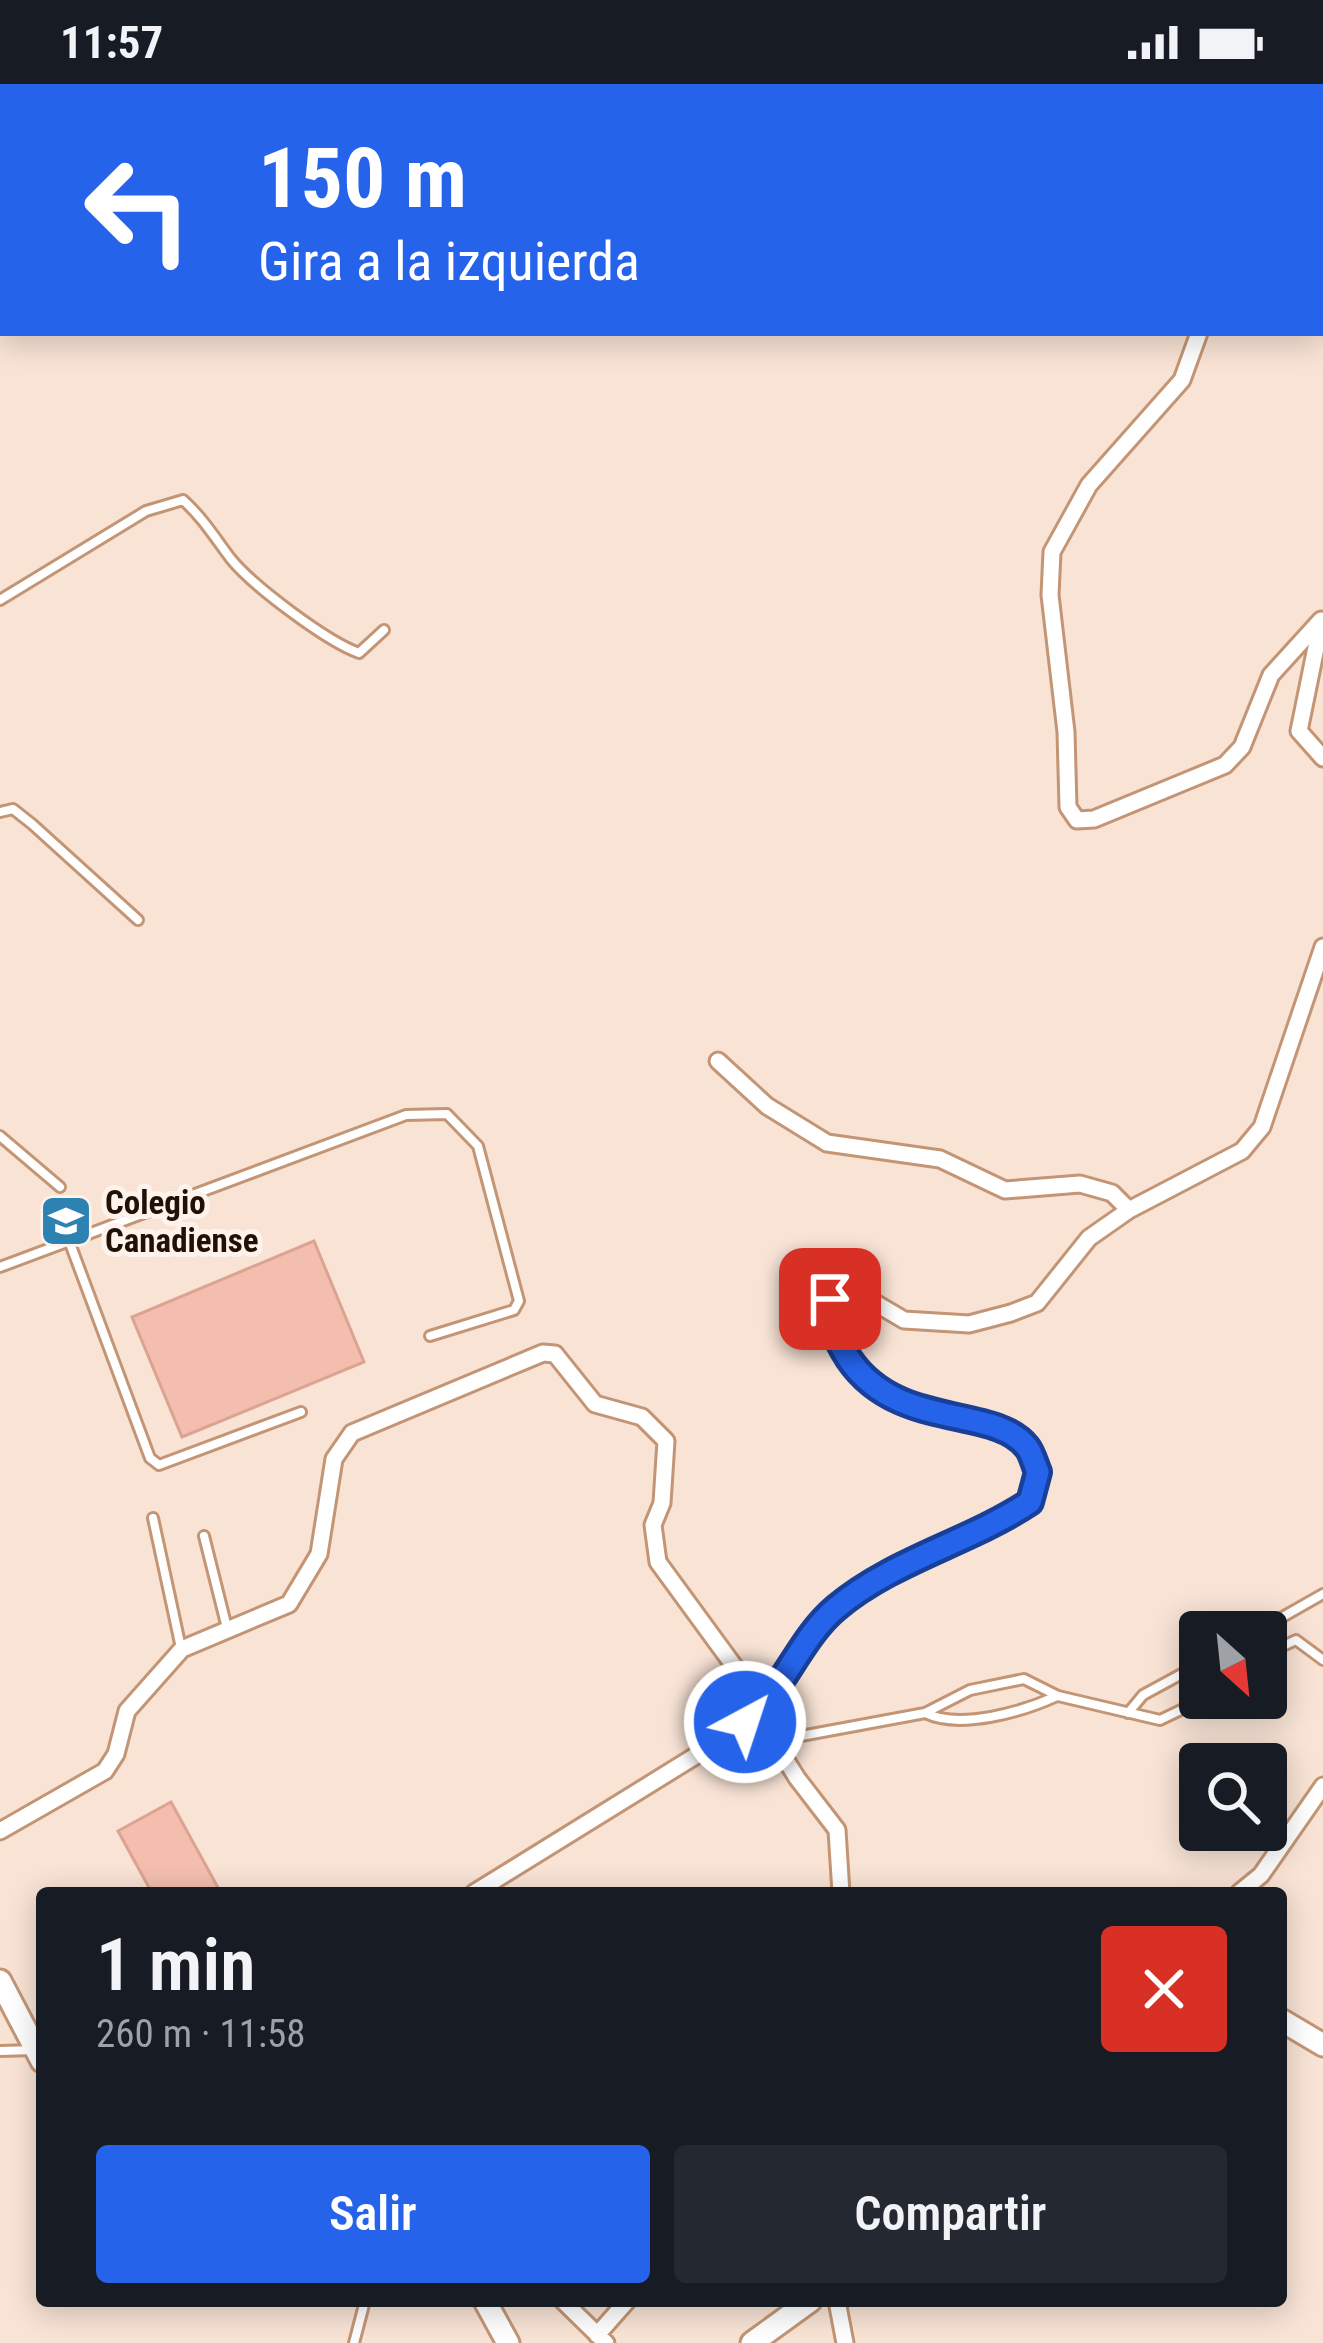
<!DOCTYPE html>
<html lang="es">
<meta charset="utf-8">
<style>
:root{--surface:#171b24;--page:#242831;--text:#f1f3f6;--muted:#9ea1a6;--accent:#2563eb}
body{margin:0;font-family:"Roboto Condensed",sans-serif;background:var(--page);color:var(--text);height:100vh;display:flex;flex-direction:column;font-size:45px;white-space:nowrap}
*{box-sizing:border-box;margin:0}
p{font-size:39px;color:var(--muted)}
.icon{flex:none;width:66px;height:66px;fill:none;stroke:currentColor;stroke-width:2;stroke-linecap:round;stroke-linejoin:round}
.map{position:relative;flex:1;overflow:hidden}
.sheet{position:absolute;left:36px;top:1803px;width:1251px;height:420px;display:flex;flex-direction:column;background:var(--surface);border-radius:12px;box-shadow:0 6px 30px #0003}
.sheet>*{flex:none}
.guide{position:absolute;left:0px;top:0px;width:1323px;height:252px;box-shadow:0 6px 30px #0003;background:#2563eb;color:#fff;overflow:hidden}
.needle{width:78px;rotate:153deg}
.tools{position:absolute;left:1179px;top:1527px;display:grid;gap:24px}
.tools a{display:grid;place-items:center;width:108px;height:108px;border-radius:12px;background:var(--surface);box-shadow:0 6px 30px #0003;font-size:60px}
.pin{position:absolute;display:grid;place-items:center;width:102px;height:102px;color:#fff;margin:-51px;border-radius:24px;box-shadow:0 6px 18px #0006}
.me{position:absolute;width:132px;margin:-66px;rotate:40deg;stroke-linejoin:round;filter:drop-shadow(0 0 9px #0008)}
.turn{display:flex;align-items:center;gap:42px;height:252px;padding:0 60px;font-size:54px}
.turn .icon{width:156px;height:156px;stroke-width:2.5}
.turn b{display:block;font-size:84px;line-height:102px}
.round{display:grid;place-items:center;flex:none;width:126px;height:126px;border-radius:12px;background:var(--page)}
.headline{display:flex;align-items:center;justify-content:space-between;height:204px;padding:0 60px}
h1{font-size:72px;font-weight:600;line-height:90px}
.cta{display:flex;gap:24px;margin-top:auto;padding:24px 60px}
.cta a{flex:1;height:138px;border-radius:12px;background:var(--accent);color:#fff;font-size:48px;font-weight:600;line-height:138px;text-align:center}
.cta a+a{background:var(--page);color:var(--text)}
.status{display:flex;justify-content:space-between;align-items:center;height:84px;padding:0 60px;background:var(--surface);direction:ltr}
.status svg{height:33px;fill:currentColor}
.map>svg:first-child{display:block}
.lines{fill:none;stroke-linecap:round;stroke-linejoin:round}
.stream{stroke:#9a75e5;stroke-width:6}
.building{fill:#f3beae;stroke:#dca392;stroke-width:3}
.lane-casing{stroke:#c39574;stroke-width:14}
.street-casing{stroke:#c39574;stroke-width:21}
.secondary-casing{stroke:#c39574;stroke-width:27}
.lane{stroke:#fff;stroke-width:8}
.street{stroke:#fff;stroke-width:15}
.secondary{stroke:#fff;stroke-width:21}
.route-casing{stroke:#184099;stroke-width:30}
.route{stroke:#2563eb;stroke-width:21}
.labels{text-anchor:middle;stroke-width:10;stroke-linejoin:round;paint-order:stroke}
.poi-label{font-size:33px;font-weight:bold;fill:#211004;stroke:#fdf3ec;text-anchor:start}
</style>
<div class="status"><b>11:57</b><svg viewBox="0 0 49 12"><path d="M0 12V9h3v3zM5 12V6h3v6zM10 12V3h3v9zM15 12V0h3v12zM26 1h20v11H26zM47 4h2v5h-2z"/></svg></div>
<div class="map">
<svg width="1323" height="2259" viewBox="0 0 1323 2259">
<rect width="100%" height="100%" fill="#f8e3d5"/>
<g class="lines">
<path class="stream" d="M29,3L42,0
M0,9H3"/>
</g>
<path class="building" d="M314,1157L364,1278L182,1353L132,1233Z
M171,1718L221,1809H152L118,1747Z"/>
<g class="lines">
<g class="lane-casing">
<path id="lane" d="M0,516L146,427L183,416C203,434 215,454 231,475C253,502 326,557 359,569L384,546
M0,728L13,725L32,740L138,836
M0,1052L60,1103
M68,1154L150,1374L159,1381L301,1328
M0,1183L406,1031L447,1030L478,1062L519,1217L514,1226L430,1252
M153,1434L181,1564
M204,1452L227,1544
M1256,1548L1323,1510
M1266,1570L1296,1556L1323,1576
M925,1629C960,1646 1022,1628 1057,1612
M1128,1629L1143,1611L1200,1580
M774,1657L925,1629L970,1606L1024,1595L1058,1612L1160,1636L1206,1614
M0,1967L34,1966
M354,2259L365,2217"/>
</g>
<g class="street-casing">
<path id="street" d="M97,3L101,0
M1320,68L1323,64
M0,159L3,150
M1199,249L1182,296L1089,401L1052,468L1050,511L1066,648L1068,723L1077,736L1094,735L1225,681L1242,663L1271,591L1321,536
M1321,539L1299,647L1323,674
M718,977L767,1022L827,1059L940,1075L1005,1106L1080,1100L1112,1109L1129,1126
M0,1747L105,1687L116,1670L127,1627L182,1565L289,1520L319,1470L334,1375L352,1349L543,1269L555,1270L595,1320L642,1333L666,1357L662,1419L653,1441L658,1478L764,1623L774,1657L797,1694L837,1746L841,1809
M474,1809L726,1653L764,1623L831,1528L871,1497L1000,1438L1030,1418L1038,1388C1035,1381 1032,1370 1027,1363C994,1321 899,1347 849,1275C836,1256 828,1238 829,1215L848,1203L904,1236L969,1240L1011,1229L1037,1219L1089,1154L1129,1126L1242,1067L1262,1043L1323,863
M1239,1809L1261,1791L1323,1702
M563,2217L606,2259
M837,2217L845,2259
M597,2251L627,2217"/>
</g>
<g class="secondary-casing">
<path id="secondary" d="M0,1897L42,1977
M1281,1936L1323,1961
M485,2217L508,2259
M752,2259L810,2217"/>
</g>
<use href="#lane" class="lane"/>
<use href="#street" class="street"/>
<use href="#secondary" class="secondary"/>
</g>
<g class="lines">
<g class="route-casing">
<path id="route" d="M745,1638C783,1608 799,1555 836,1524C893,1476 968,1459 1030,1418L1038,1388C1035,1381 1032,1369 1027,1363C994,1321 898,1347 849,1275C836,1255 828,1238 830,1215"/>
</g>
<use href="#route" class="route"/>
</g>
<defs>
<g id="school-square" transform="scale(2.7)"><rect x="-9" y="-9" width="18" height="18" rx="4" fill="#2c83b2" stroke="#fdf3ec"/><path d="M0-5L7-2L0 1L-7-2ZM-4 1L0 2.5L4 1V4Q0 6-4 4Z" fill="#fff"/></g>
</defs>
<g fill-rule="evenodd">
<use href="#school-square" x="66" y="1137"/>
</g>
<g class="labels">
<g class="poi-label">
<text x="105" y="1130">Colegio<tspan x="105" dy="38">Canadiense</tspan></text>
</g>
</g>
</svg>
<div class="tools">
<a><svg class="needle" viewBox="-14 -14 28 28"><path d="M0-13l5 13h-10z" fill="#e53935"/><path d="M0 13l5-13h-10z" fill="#9ea1a6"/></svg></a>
<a><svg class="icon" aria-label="search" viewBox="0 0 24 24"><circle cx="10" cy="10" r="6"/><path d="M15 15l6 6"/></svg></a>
</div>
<div class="pin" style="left:830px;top:1215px;background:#d93025"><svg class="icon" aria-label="arrive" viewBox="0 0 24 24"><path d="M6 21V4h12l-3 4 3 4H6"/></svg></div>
<svg class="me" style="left:745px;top:1638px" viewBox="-20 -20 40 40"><circle r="17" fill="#2563eb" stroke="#fff" stroke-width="3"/><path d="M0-11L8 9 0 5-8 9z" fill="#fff"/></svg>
<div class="guide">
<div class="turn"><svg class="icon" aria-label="left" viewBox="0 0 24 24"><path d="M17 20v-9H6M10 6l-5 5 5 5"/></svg><div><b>150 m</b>Gira a la izquierda</div></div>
</div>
<section class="sheet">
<div class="headline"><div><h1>1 min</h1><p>260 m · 11:58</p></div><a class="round" style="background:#d93025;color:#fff"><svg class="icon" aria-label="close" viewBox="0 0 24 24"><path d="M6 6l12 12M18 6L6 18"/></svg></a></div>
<div class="cta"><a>Salir</a><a>Compartir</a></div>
</section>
</div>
